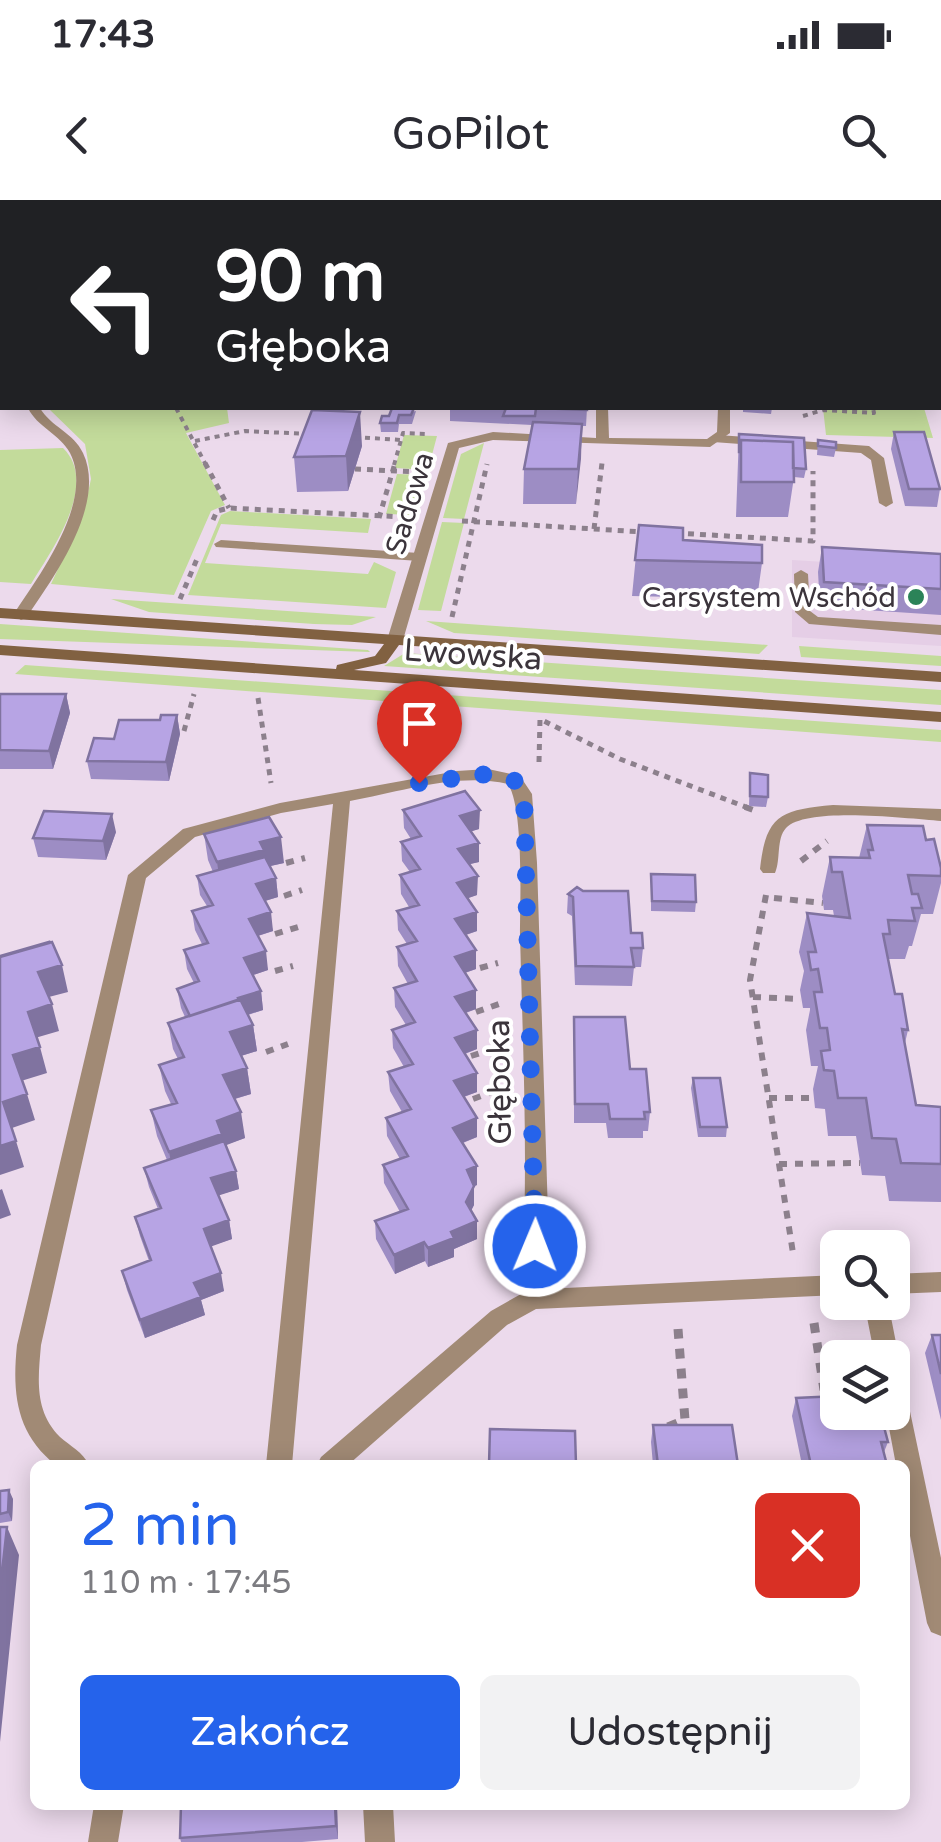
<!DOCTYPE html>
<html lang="pl">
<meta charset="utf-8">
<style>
:root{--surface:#fff;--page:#f2f2f3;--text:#2b2b33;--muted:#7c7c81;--accent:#2563eb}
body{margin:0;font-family:"Varela Round",sans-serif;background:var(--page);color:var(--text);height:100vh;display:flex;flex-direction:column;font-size:38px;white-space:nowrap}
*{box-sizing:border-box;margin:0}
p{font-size:32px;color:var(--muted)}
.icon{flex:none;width:55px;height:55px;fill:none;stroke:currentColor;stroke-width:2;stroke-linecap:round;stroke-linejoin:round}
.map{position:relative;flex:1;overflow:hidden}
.details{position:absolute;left:30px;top:1260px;width:880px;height:350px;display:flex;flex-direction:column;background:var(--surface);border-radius:15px;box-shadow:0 5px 25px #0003}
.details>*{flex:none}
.guide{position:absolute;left:0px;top:0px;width:942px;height:210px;box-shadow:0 5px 25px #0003;background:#202124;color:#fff;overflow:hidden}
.buttons{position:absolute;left:820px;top:1030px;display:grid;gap:20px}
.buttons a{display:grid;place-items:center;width:90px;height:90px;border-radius:15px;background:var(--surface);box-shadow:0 5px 25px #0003;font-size:50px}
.pin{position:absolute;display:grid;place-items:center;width:85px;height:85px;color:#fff;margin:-102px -42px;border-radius:50% 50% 50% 0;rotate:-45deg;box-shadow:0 0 10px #0007}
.pin .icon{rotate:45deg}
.me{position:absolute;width:110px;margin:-55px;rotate:1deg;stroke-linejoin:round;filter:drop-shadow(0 0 8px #0008)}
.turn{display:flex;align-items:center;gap:35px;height:210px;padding:0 50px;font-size:45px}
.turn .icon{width:130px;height:130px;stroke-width:2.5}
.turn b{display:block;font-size:70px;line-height:85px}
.round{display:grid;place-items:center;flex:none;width:105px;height:105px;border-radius:15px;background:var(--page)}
.head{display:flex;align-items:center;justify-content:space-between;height:170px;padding:0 50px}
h1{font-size:60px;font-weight:600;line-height:75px;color:var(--accent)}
.primary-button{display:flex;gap:20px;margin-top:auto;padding:20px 50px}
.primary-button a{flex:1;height:115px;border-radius:15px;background:var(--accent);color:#fff;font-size:40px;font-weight:600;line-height:115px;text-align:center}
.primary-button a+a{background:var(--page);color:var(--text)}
.status{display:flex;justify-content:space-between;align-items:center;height:70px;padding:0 50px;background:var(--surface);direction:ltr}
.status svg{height:28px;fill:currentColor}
header{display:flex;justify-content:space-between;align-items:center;height:130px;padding:0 50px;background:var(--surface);font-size:45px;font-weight:600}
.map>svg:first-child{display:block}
.built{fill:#e5cee6}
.green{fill:#c3db9b}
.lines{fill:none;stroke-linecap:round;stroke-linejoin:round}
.path-far3{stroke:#8c808c;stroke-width:4;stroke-dasharray:5 5;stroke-linecap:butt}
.path-far2{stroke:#8c808c;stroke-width:5;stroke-dasharray:6 6;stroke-linecap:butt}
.path-far1{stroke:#8c808c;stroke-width:6;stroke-dasharray:8 8;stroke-linecap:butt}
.path{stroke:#8c808c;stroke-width:9;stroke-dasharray:10 10;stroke-linecap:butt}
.lane{fill:#a18a75;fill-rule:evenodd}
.street{fill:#a18a75;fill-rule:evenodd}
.secondary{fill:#816141;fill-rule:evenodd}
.wall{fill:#9d8dc4}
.shaded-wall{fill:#8073a0}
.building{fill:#b7a4e4;stroke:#8073a0;stroke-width:2.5}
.route{stroke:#2563eb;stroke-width:18;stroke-dasharray:0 32.4}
.poi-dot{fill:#2b8358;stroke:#fff;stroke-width:4}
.labels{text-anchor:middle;stroke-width:8;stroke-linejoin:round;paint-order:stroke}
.far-street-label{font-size:28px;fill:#3b343b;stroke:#fff}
.far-poi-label{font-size:28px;fill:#3b343b;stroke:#fff;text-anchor:end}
.street-label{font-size:32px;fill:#3b343b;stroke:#fff}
</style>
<div class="status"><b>17:43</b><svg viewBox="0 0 49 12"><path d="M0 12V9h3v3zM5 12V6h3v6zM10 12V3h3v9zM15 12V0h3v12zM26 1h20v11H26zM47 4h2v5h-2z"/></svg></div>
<header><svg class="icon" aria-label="back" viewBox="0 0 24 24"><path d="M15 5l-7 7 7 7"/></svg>GoPilot<svg class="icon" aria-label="search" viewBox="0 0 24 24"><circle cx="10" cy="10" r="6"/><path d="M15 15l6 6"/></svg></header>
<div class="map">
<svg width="941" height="1642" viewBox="0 0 941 1642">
<rect width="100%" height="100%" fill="#ecdaec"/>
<path class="built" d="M792,360L941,369V446L792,437Z"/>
<path class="green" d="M48,208H227L229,223L186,233L225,305L211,311L174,395L51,384L83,315L91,279L85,244Z
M823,208H924L933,238L826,235Z
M404,235L437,236L428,270L395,268Z
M484,243L464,319L443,318L461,254Z
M63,248C100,284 51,351 31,384L0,382V250Z
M397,274L426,275L416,315L386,314Z
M230,311L371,319L368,333L221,324L205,363L368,374L374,362L396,372L386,408L188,395L221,315Z
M442,322L464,323L441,411L418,410Z
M111,399L376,417L352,425L314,424L149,412Z
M426,421L768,445L759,454L454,433Z
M0,424L368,450L370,452L0,439Z
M799,446L941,456V466L801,457Z
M405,453L941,490V505L384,466Z
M25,465L941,530V542L15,474Z"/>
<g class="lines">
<path class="path-far3" d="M176,208L206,265
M803,216L823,210L874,213L873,208
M355,237L401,240
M195,241L245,231L308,234
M394,265L403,233L427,234"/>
<path class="path-far2" d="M205,263L229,308
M355,269L417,272
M379,318L395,263
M213,320L217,311L229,308L404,317
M462,321L644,332
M594,329L602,263
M676,333L813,341V271
M180,399L197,359
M452,417L487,264
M258,498L271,583
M184,531L194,494
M539,562L540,519L620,559L751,609"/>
<path class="path-far1" d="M745,607L756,611
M801,661L827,641
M286,663L305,658
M766,695L750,780L793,1053
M284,696L302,690
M774,698L823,703
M275,734L298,727
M480,768L498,763
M275,771L293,766
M753,797L801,799
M476,812L499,804
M266,852L288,844
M471,856L499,847
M769,898H814
M473,899L500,889
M779,964L860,963"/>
<path class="path" d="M814,1123L824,1190
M668,1227L685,1220L678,1129"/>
<path class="lane" d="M718,235L869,246L884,258L893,303L886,307L879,303L871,260L861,253L713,242L711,239Z
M221,340L419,353L426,357L419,361L216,347L214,344Z
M801,370L808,374L810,411L818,417L941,425V435L809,424L795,412L794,374Z
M864,1102H888L899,1158L895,1165L892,1166V1158H875Z
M892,1173L901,1175L904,1183L941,1358V1436L931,1432L927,1423L905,1310V1265H896L886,1212H892Z
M363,1605H393L395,1642H365Z"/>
<path class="street" d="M0,28H2V35H0Z
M28,208H40C50,226 74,233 83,253C107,304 54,377 26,418L21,420L13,415C39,376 95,301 70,253C60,234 37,227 28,208Z
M596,208H608L609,238L707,239L717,232L718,208H730V233L710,247L493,240L459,248L403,440L395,445L390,443L387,440L448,243L493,232L596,238Z
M488,569L520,576L532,594L537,663L548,1015L544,1089L838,1075V1095L536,1109L507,1125L348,1265H317L321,1257L491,1111L521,1094C529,974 523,854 520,735C520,701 524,609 508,584C458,572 400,592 350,601L292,1265H266L333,604L281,613L195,637L146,678L41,1145C38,1179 34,1211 60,1237C70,1246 83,1252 89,1265H56C16,1234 12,1193 17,1145L128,675L183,629L280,603L457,571Z
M833,605L941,609V621C910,619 807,606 786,628C776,639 781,660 775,673H763L760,669C766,615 780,610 833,605Z
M941,1072V1092L892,1094V1074Z
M94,1605H124L118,1642H88Z"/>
<path class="secondary" d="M0,408L941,472V482L399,445L386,463L354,470L941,512V522L0,455V445L336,469L337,465L375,456L384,444L0,418Z"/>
</g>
<path class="wall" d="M865,0H912V2H865Z
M0,150H2V203H0Z
M450,208H587L586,226H582L576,304H523L524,269L532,225L450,221Z
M743,208H772L771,214L743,212Z
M416,211L412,224H399L398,232H381L380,223L389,216Z
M894,232L940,289L937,307L905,306L891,249Z
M739,234L806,269L804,278L794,277L788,317H736Z
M818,240L836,248L834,257L817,255Z
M362,246L348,291L297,292L294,257Z
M639,325L683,340L762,363L757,399L632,396Z
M822,347L941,354V415L820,407L818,372Z
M0,494H66L70,513L53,569H0Z
M177,515L180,534L169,581L91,579L87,561L114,539L160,520Z
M750,573L768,597L766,607L749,606Z
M403,610L479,629L471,631L479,662L469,664L477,695L468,698L477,712V731L466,735L476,769L465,773L476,809L466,813L477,830V849L465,854L477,873V892L464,897L477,918V937L463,943L477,985L474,986V1005L471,1011L477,1039L454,1049V1057L428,1067L425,1061L395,1074L376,1039L375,1021L400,1012L384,983L383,965L400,959L387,936L386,918L402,912L390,891L388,872L404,867L393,848L392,830L406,825L395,807L394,788L408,784L398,766L397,747L407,744L398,730L397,711L409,707L401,694L400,675L410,672L402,661L401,642L411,639L404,628Z
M867,625L926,640L941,668V683L933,714H921L912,746H909L905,759H888L895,794L908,830L905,843L916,905L941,907V1002L889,1001L885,976L862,975L856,936H828L825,909L815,908L813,889L818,866H811L806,830L810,810V808H803L800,790L804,771L799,752L807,713L834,716L833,710H824L822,696L830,657L859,658Z
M116,632L106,660L38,657L33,638Z
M204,634L284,663L270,666L276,678L278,697L265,701L273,731L258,736L268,770L253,775L261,791L263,810L248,815L253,825L257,851L241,856L247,868L251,894L235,899L245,938L225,945L236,971L239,989L218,995L229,1020L232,1039L210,1046L224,1091L201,1100L205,1115L145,1138L127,1090L122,1071L149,1061L140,1036L135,1017L158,1009L149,987L144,968L167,960L157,936L151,910L171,904L165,891L159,865L178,859L173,849L168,823L185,817L181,808L177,789L194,783L187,769L184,750L202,744L195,730L192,711L207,706L200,695L197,676L213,672L208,660Z
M651,674L696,702L695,712L651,711Z
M568,694L631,733L643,748L641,767H634L632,786L575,785L572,716L567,713Z
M574,817L630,869L650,912L648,931H643V938H608L606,923H574Z
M693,878L727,927L726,937H698L691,888Z
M932,1135H941V1220L925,1153Z
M796,1198L888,1242L884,1252L887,1265H802L792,1216Z
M653,1225L738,1265H653L651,1242Z
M0,1291L13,1299L12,1321L0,1323Z
M337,1605L338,1639L302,1642H181L180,1638Z"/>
<path class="shaded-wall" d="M0,0H40L0,3Z
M360,212L362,246L348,291L346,256Z
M582,224L581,259L576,304L578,269Z
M66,494L70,513L53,569L49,551Z
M177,515L180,534L169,581L166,562Z
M480,610L479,629L460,635V616Z
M112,614L116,632L106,660L103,641Z
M281,637L284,663L266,667L221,689L217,662L260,642Z
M479,643V662L458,667V649Z
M478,676L477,695L457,702V683Z
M276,678L278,697L258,703L256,684Z
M271,712L273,731L251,738L249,719Z
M477,712V731L456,738L455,719Z
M476,750V769L455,776V757Z
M266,751L268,770L247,777L244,758Z
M62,765L68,792L45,798L0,775Z
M476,790V809L455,816V797Z
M261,791L263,810L243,816L238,798Z
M52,804L59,831L35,838L28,812Z
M253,825L257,851L234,858L230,832Z
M477,830V849L455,857V838Z
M40,847L47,873L21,881L13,855Z
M247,868L251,894L227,901L223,875Z
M477,873V892L454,900V881Z
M27,894L35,920L12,928L3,902Z
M241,912L245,938L224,946L174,977L169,952L217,921Z
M477,918V937L454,946L453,928Z
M16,941L24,967L0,975V946Z
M477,966V985L468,989L467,970Z
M236,971L239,989L214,997L211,978Z
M474,986V1005L466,1020V1002Z
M2,989L11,1015L0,1019V990Z
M229,1020L232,1039L207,1048L204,1029Z
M477,1021V1039L454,1049V1057L428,1067V1048L451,1032Z
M424,1042L425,1061L395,1074L394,1055Z
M221,1073L224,1091L201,1100L205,1115L145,1138L140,1120L194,1083Z
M9,1290L13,1299L12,1321L8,1312Z
M7,1327L19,1355L0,1542V1390Z
M335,1605H337L338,1639L336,1626Z"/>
<path class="building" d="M94,0H114L120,2H79Z
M483,0H530L529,2H482Z
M750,0H780V2H750Z
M0,160H2V186H0Z
M392,208H414L411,215H399L397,223H380L382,216H389Z
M506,208H536L535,216H503Z
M536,208H587V210Z
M312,210L360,212L346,256L294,257Z
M533,222L582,224L578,269H524Z
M894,232H924L940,289H909Z
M739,234L804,238L806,269L793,268V242L741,240L740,252H739Z
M741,240L793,242L794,282H741Z
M818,240L836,242V248L818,246Z
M639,325L683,328V340L762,345V363L635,360Z
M822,347L941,354V389L824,382Z
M0,494H66L49,551L0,550Z
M161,515H177L166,562L87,561L94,538L114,539L119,520H160Z
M750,573L768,575V597L750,596Z
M465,591L480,610L460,616L479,643L458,649L478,676L457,683L477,712L455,719L476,750L455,757L476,790L455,797L477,830L455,838L477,873L454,881L477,918L453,928L477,966L467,970L474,986L466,1002L477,1021L451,1032L454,1038L428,1048L424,1042L394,1055L375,1021L408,1009L383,965L408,956L386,918L411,909L388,872L413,864L392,830L415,822L394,788L417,781L397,747L417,741L397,711L419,705L400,675L420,669L401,642L421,636L403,610Z
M44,611L112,614L103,641L33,638Z
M269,617L281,637L260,642L264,650L217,662L204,634Z
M867,625L923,626L926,640L934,639L941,668V676L908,675L912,694H918L922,708H912L915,721L888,720L890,734H883L895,794H902L908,830L902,829L916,905L941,907V964L901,963L896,939L872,938L866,898H838L834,871L824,870L821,851L830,850L827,828H820L814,792H822L818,769L811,770L808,752H816L807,713L850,718L842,672H832L830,657L870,658L868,650H873Z
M265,657L276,678L256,684L271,712L249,719L266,751L244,758L261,791L238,798L239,800L190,816L177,789L199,781L184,750L208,743L192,711L213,705L197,676Z
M651,674L695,675L696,702L652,701Z
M577,687L583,691H628L631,733H642L643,748H631L634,767L576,766L573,697L568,694Z
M49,742V743L0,757V756Z
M52,742L62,765L38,772L52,804L28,812L40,847L13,855L27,894L3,902L16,941L0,946V757Z
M240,799L253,825L230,832L247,868L223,875L241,912L217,921L222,934L169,952L151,910L177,903L159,865L184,857L168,823Z
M574,817H625L630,869H646L650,912H644L645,919H610L608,904H575Z
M693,878H720L727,927H700Z
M224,941L236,971L211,978L229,1020L204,1029L221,1073L194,1083L201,1097L140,1120L122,1071L151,1060L135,1017L161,1008L144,968Z
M932,1135H941V1174Z
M838,1196V1212H880L888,1242H881L887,1265H811L796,1198Z
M653,1225H732L738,1265H658Z
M490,1229L575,1231L576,1265H489Z
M9,1290L8,1312L0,1314V1291Z
M0,1327H7L0,1390Z
M181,1605H335L336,1626L180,1638Z"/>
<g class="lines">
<path class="route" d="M419,583L488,574L514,580L524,594L535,1046"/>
</g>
<circle class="poi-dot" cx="916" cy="397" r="10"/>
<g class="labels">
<g class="far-street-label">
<text transform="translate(409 303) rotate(-73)" y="10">Sadowa</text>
</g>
<g class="far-poi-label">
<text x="896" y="407">Carsystem Wschód</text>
</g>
<g class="street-label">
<text transform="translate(473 454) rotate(4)" y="11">Lwowska</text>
<text transform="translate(499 882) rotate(-91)" y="11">Głęboka</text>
</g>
</g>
</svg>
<div class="buttons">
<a><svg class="icon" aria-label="search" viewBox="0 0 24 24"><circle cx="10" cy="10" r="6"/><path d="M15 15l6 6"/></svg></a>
<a><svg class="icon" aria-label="layers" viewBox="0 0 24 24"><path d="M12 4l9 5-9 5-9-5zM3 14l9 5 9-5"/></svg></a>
</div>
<div class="pin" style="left:419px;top:583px;background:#d93025"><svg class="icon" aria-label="arrive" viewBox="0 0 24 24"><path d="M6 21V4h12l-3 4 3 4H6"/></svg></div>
<svg class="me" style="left:535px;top:1046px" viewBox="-20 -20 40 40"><circle r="17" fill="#2563eb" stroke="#fff" stroke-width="3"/><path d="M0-11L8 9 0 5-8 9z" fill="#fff"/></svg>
<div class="guide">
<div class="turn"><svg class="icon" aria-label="left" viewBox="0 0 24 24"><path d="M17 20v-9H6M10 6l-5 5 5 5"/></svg><div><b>90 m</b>Głęboka</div></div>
</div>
<section class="details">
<div class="head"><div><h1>2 min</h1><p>110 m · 17:45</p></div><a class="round" style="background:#d93025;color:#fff"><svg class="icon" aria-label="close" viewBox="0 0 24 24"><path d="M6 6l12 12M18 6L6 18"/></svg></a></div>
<div class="primary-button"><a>Zakończ</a><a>Udostępnij</a></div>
</section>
</div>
